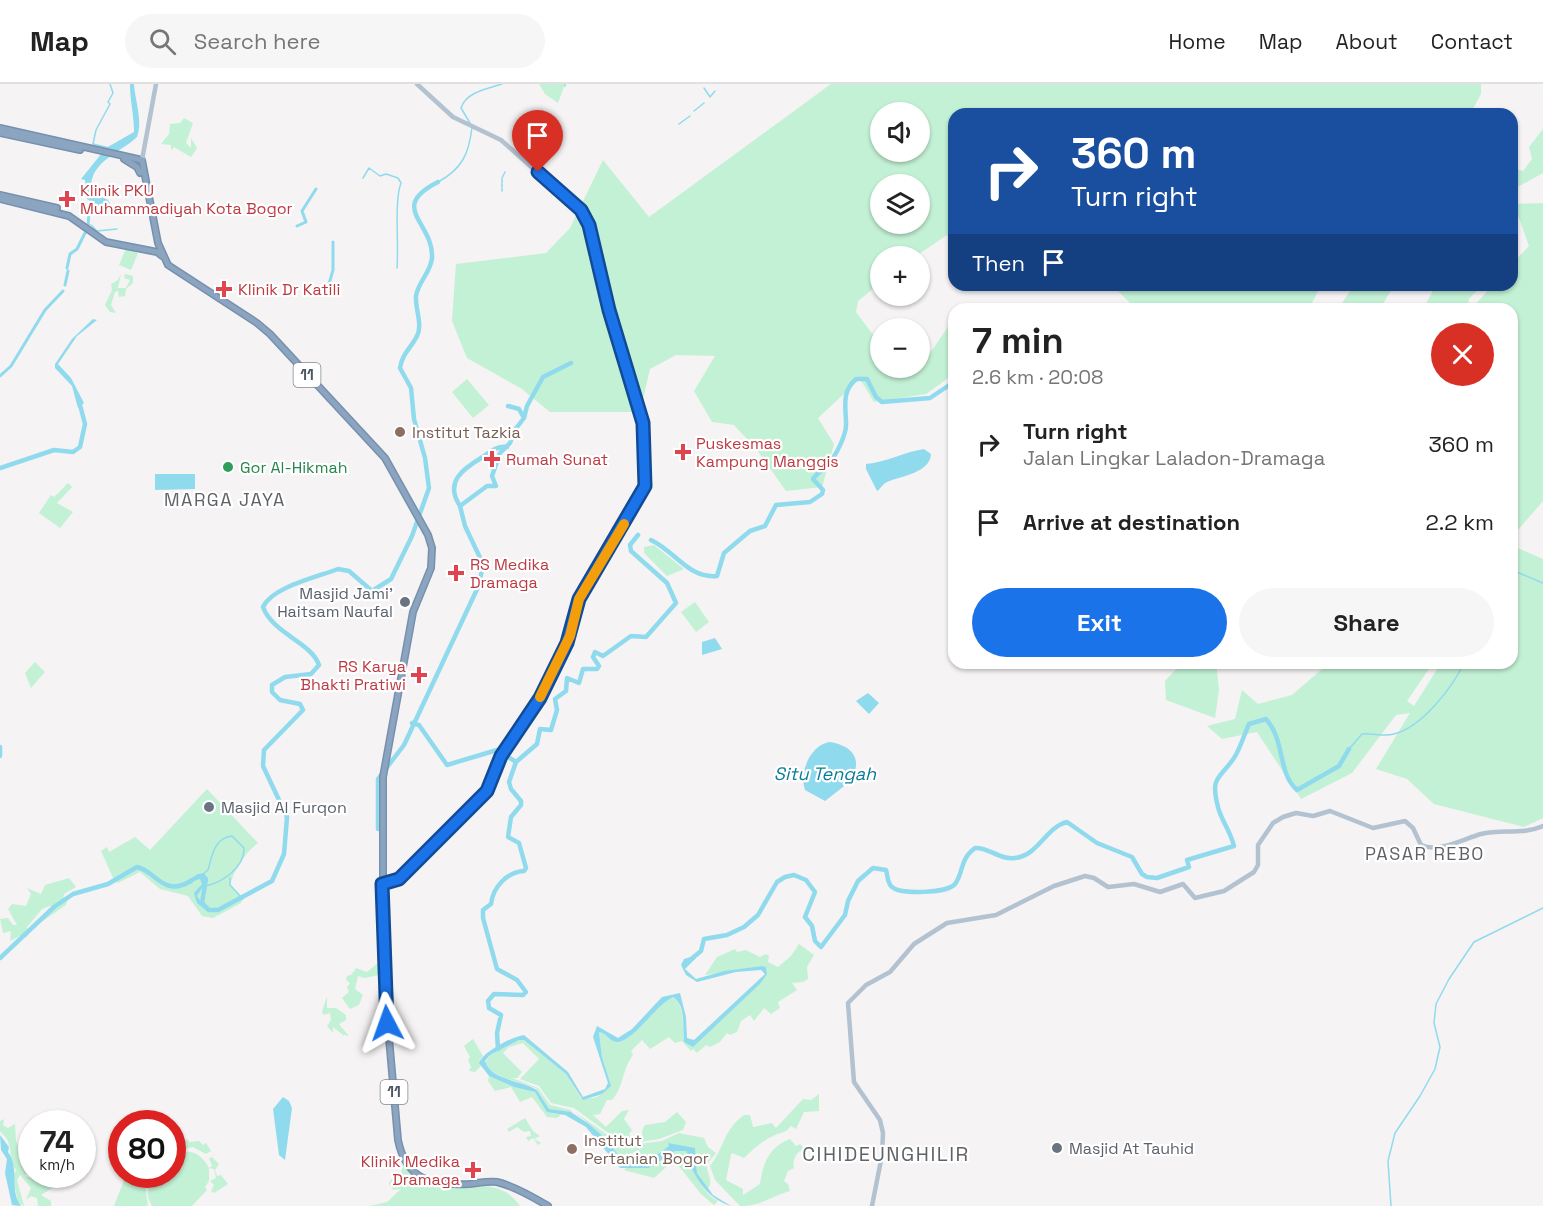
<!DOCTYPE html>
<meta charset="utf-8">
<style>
:root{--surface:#fff;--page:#f6f6f6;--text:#222;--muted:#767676;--line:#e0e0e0;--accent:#1a73e8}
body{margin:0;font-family:"Space Grotesk",sans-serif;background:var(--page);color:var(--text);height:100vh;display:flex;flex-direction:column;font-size:22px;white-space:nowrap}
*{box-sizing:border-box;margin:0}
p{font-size:20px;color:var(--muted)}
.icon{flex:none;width:33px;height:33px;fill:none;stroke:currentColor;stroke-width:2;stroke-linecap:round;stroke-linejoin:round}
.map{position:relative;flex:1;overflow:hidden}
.sheet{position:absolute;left:948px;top:219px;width:570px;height:366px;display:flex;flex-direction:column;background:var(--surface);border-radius:18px;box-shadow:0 2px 4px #0004}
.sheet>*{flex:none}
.top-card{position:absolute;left:948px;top:24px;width:570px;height:183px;border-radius:18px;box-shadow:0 2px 4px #0004;background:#1a4fa0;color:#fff;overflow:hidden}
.tools{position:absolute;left:870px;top:18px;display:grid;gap:12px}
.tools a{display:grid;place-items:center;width:60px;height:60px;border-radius:50%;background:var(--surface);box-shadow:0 2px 4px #0004;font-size:30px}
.speed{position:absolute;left:18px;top:1026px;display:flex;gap:12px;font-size:30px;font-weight:700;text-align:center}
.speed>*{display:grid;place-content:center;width:78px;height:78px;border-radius:50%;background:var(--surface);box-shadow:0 2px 4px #0004;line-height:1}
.speed small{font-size:15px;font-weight:400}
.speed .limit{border:9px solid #d22;background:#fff;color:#111}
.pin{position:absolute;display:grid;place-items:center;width:51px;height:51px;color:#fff;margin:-62px -26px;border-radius:50% 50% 50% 0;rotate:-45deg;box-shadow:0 0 6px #0007}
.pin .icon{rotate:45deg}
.me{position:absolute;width:66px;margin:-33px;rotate:356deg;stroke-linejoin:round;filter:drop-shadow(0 0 4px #0008)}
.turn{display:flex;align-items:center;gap:21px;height:126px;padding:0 24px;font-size:27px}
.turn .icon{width:78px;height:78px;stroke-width:2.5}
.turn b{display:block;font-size:42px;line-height:51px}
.then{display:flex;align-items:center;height:57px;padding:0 24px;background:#0003;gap:12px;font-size:22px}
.round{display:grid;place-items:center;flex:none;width:63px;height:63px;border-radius:32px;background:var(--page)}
.summary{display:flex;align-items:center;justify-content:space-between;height:102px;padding:0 24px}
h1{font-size:36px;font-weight:700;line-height:45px}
.cta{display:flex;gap:12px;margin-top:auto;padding:12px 24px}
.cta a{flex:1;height:69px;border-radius:36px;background:var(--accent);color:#fff;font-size:24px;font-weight:700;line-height:69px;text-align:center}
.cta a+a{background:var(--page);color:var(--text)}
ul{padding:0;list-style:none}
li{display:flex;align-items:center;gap:18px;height:78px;padding:0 24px}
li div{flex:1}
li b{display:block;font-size:22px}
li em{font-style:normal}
header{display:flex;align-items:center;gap:36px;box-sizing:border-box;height:84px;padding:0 30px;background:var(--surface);border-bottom:2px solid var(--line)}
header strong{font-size:28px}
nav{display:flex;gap:33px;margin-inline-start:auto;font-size:21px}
.search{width:420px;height:54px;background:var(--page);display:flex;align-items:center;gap:15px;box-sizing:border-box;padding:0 21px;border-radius:33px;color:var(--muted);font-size:22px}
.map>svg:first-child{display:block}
.green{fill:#c3f1d5;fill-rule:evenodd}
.water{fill:#90daee}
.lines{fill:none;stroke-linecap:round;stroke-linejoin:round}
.stream{stroke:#90daee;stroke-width:1.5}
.canal{stroke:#90daee;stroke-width:3}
.river{stroke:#90daee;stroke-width:4.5}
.highway-casing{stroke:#7690ad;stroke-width:8}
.major{stroke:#b3c2d1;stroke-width:4.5}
.highway{stroke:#8ba5c1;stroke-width:5}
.route-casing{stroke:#114b97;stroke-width:15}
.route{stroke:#1a73e8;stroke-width:10}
.slow{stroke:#f59e0b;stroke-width:10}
.health-dot{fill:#e0444e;stroke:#fff;stroke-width:2}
.education-dot{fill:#8d6e63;stroke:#fff;stroke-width:2}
.leisure-dot{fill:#2e9e5b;stroke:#fff;stroke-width:2}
.worship-dot{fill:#6b7280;stroke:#fff;stroke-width:2}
.labels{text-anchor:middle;stroke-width:4.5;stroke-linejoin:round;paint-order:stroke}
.shield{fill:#fff;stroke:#808990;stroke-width:1.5}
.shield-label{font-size:15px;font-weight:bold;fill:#4a5661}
.health-label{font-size:16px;fill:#be3a42;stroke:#fff;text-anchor:start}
.education-label{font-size:16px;fill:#785e54;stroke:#fff;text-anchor:start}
.leisure-label{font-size:16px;fill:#27864d;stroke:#fff;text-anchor:start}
.worship-label{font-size:16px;fill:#5b616d;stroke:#fff;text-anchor:start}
.neighbourhood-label{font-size:18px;letter-spacing:1.5px;fill:#5f6368;stroke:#fff}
.water-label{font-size:18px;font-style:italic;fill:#0c7c9b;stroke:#fff}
.quarter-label{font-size:20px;letter-spacing:1.5px;fill:#5f6368;stroke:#fff}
</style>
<header>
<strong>Map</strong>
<div class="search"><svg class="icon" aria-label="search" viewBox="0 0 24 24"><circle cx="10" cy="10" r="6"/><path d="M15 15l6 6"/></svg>Search here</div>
<nav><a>Home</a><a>Map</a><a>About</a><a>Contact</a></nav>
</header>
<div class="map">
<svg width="1543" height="1122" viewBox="0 0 1543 1122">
<rect width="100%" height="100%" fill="#f5f3f3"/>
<path class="green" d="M539,0H565L558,19L545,10Z
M831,0H1481V10L1470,30H954V152L947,151L916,172H880V199L858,217L856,228L880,260V284H920V270L928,272L952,237L954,290L926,310L874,318L860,295L818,334L834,360L822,403L786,407L757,366L734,341L712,338L694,307L715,272L676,271L650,285L640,328H550L522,305L467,274L452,237L456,180L546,169L570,144L603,76L649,133ZM880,28H920V68H880ZM880,100H920V140H880Z
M184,34L193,39L186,59L191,64V54L197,64L191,73L174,63L171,66V61L161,60L169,50L170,40L180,39Z
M1543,45V89L1512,106V84L1523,87L1532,75L1529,63Z
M1543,119V417L1512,453V225H1471L1493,201H1512V180L1529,162L1514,120Z
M126,164L138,169L131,186L119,181Z
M125,190L133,192V199L126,205L125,212L119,213L118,207L115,208L111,221L116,229L110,228L105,221L112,206L111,200L118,196L121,190L118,204H126L130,196L124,194Z
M1112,201H1321L1309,225H1136Z
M1354,201H1394L1380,225H1338Z
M1436,201H1482L1469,215L1467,225H1423Z
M467,295L489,321L473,334L452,308Z
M68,399L72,403L57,419L73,428L60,444L39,429L51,411L54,413Z
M654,461L684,485L667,492L644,469V463Z
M1513,462L1543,475V734L1524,743L1434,720L1407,695L1376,685L1410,629L1396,631L1352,689L1301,715L1257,648L1222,655L1207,642L1235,635L1242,606L1258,620L1292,611L1329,579H1433L1407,617L1414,622L1441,579H1512Z
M695,518L709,538L696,548L681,528Z
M35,578L45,588L31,604L25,589Z
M1182,579H1216L1219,606L1215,634L1166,616L1165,597Z
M207,705L258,759C245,769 235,784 230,801L243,815L241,819L213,834L202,832L188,812L160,805L140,788L118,799L114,796L101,767L107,763L109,768L135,753L150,766Z
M69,794L76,803L64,810L63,817L68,815L66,821L40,839L53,823L50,822L42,825L27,843L28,852L23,854L22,851L10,857L11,847L3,849L0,835L8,834L13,841H17L8,825L12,820L26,822L31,810L27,804L41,810L45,801Z
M799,860L814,871L807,883L808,895L803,898L792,899L797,906L778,918L780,924L771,930L764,924L754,937L750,931L741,937L737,948L730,951L727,949L720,958L710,963L706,961L697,969L693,965L691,967L682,957L675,959L669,953L650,965L642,956L631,967L633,971C622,985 624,1003 612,1016H607L600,1030L593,1031L606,1043L622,1027L629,1026L624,1035L632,1046L629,1050L632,1055L643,1057L642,1047L645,1041L665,1038L677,1028L686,1038L683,1046L659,1055L625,1060L622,1059L574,1024L551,1019L539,1002L520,995L539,975L523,959L509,963L503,969L522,988L517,994H512L538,1004L550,1021L571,1026L572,1029L549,1025L537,1005C522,997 494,996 485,979L490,971L519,956H524L566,990L581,1014C594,1016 604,1012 610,1000L602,973L599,948C606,949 612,959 619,958C634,956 655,921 673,913C685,921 683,942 683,955L696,959L760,900L767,887L766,883L762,882L705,891L717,873L735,865L737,868L746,866L760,873L766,870L769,872L768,878L778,883L791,872Z
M378,879L379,891L365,894L358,892L355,905L363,911L359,921L350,925L342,914L349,908L347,903L350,899L346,896L347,892L351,891L356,884L367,888Z
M327,912V924H336L346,931V936L339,940L349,952L343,951L333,943V949L327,942L331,936L330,929L324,931L322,928Z
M473,955L483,972L479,977L481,982L475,988L469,987L471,983L468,976L470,973L464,962Z
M489,992L514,1003L535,1008L552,1029L562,1030L557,1034L547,1033L532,1013L520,1018L511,1003L495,1007L488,997Z
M819,1010V1027L804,1028L796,1045L791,1042L786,1047C766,1054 761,1058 744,1074L732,1069L731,1071L726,1096L743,1105V1111L760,1100C763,1079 769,1063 790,1055L796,1062L800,1060L805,1065C796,1067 792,1077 794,1084L788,1087L784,1097L788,1100L790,1107C770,1113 760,1122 740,1122L715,1096L710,1082C724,1064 724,1045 744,1031H750L753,1043L772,1039L776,1044L803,1015L811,1016Z
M575,1028L623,1062L662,1057L679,1049L704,1054L708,1063L716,1069L707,1080C706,1090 714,1096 708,1105L697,1089L695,1066L673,1060L657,1074L641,1076L639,1066L630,1070L635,1078H624L605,1054Z
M525,1034L533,1047L540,1052L534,1055L541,1059L538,1061L533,1054L528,1057L526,1053L531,1052L530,1047L524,1048L517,1043L509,1048L507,1045Z
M4,1035L3,1041L8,1044L15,1040L16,1057L28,1087L25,1092L29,1093L31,1089L41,1093L49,1092L54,1103L41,1111L51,1117V1122H38L37,1114L31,1112L26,1116L31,1104L20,1091L17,1096L24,1122L18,1119L13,1093L16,1086C9,1077 12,1065 7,1055C5,1052 2,1050 0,1047V1037Z
M187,1055L190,1058L199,1057L203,1061L206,1059L211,1067L206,1070L193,1063L185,1065L182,1063L178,1070C192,1064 202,1071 209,1084L212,1082L209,1074L212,1073L219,1080L215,1086L217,1092L221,1091L228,1100L214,1109L211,1107L214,1101L210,1097L216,1094L214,1085L209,1084V1097L205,1103L207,1106L192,1122H152C144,1109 148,1101 158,1091L172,1090L173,1065L179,1060L181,1062Z
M675,1067H686C696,1084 698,1106 718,1117L714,1121L701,1110L674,1076L654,1094L624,1086L627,1083L649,1084Z
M403,1079C413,1084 420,1095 430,1099C461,1109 498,1089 520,1122H370L387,1118L401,1105L393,1106L389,1099L395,1091L401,1090Z
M126,1091H156L145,1100L148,1122H114Z"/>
<path class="water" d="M130,0H134C135,17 143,36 137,53C119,70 89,77 91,107L108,116L114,127L110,130L87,115L85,96L81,95L106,64L134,48C134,32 130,17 130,0Z
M93,235L97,236L77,252L58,280L71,294L84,319L78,324L72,302L55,284V280L72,255Z
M924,365L931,370C930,389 901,392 887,398C882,400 881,405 877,407L866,385V380C887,378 904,368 924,365Z
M155,390H195V405L155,406Z
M715,554L722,565L702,571V558Z
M868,609L879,619L869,630L856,617Z
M829,658C846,660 862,670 854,690L848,692L843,703L825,717L805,706C799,688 810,662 829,658Z
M204,789L208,795L197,812L205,823L216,826L208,828L197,819L194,809L202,800L200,795L176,803L198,790Z
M694,872L696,874L685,885L696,895L724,887L762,882L766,883L767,890L760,900L693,963L684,958C682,944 687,922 673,913C655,922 635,955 619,958C610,959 607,949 599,948L602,973L611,1002L602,1010L583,1016L566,990L524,956H519L490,971L485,977C491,997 522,996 537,1006L549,1025L571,1028L589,1040L605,1054L624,1078L650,1076L669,1062L668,1059L695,1064L697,1089L713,1111L731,1122C711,1116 699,1100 690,1081C688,1076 689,1072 686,1067H675L649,1084H620L586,1043L565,1031L547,1028L535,1008L514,1003L489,992L479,979C483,968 511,953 524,951L568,988L583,1013L605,1005L608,999L593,953L597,942L618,954L632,945L662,913L680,909L686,933L687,954L694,956L765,890L761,886L736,888L697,898L686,891L681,881L684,875Z
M283,1013L289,1017L292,1024L285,1076L279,1071L273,1025Z
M0,1051L9,1063L8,1068C20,1084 9,1107 21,1122L12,1121L5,1089L7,1075L1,1066Z"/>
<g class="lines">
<path class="stream" d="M565,2V0
M704,4L710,13L715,7
M694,27L704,19
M470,39L461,24C466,8 487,5 502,0
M679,40L690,32
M109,64L93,60L96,46L110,20L108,18L113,9L110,0
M363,94L369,84L380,92L386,90L398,94L401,99C394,117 399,160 397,184
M502,94L505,88
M438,98C462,85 469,70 472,43
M502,99V95
M502,100V103
M502,107V104
M91,141L97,147L117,145
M86,147L102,159
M1512,486L1543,499
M1349,665L1362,650C1372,649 1385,653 1394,650C1422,643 1452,604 1464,579
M203,790L208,786C212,772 214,754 232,752L244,764C245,783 222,799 205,802
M230,794V801L243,815
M1391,1122L1388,1077L1395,1049L1420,1012L1435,985L1440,963L1434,939L1436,920L1449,895L1474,858L1543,824"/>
<path class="canal" d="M297,142L306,138L302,127L316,105
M88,144L89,126
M67,184L70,170L77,165L86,147
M329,200L333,186V158
M65,201L68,187
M0,292L11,282L45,226L63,207"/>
<path class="river" d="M524,334L527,322L543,293L571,279
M0,384L54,366L73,368L80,363L85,340L79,317
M460,422C444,398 463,385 481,374C489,369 497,361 507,363
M651,456C676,468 689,495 717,492L724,469L750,447L765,442L776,421L810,418L822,410L823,406L813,395C817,389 823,386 827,382C835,373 847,351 846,339C846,323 841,308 856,295H867L876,313L882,318L930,314L954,298
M412,639L419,641L447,681L497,666L516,678
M0,663V672
M378,745V695L404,661L479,501L483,480L465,442L460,422L487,402H496L492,392L500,369L510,359L514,347L524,334L519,325L508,322
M206,795L202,819L209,826H218L272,797L284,770L287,733L263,682L264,666L303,626L300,620L280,616L272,608V601L285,593L311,590L319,581C311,558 273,550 263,523C272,503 317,493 338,485L349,487L372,507L391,495L412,452L429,404L425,374L414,335L411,304L400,284C402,270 411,264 417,252C423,241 415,225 416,212C418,198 431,188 432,174C434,138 387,124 438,98
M0,874L54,823L73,810L108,800L137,783C155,786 163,814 191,797
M690,876L701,867L704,855L727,851L744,843L758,831L777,798L785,793L794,791L806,796L815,808L805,833L812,842L815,857L821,863L845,831L848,817L858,797L873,784L886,786C888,792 887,799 892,803C900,811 948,809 955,800C964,788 959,776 975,764C989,763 999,776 1015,774C1038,772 1046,743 1067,738L1097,759L1132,773L1142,790L1147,793L1157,794L1189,783L1187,776L1234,762C1230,746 1221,736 1218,723C1210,692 1219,696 1234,674C1240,665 1244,651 1249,640L1266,635C1286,658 1277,688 1297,706L1339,682L1349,665
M498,965L497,949L501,931L489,924L488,917L494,910L523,911L526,908L517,896L497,885L483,834V826L491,820C493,803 507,788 524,787L526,784L519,759L508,753L511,733L521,721V717L511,705L509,698L516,678L537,660L540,645L551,646L557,626L555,615L566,607L567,594L579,599L583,585H597L599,582L593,573L595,568L603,572L631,552L646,553L676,519L667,499L631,467L630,461L638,451"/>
<g class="highway-casing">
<path id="highway" d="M0,44L142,76L158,159L168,181L257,239L270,250L385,374L428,451L432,464L431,484L413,528L383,693V886L398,1056C406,1096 432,1102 469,1100C478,1099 489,1097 497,1098C514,1102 533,1113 548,1122
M0,49L80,66
M124,75L137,83L140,89
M0,111L57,124
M0,115L69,132L106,158L157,168L162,172"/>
</g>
<path class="major" d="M142,76L156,0
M383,800L399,795L487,707L501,672L540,613L567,559L579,515L643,408L646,395L643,339L610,229L585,131L501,56L453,33L417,0
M872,1122L882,1071L883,1049L880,1036L854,998L848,919L866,901L890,888L914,860L947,839L996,831L1054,802L1085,792L1094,794L1108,803L1134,800L1160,808L1183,800L1195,814L1224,807L1254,788L1258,781V761L1273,739L1283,733L1296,729L1313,732L1330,727L1373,744L1405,737L1413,744L1421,761C1439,769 1463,755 1481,750C1502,745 1523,751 1543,742"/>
<use href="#highway" class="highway"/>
</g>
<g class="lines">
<g class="route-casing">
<path id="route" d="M387,939L382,800L399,795L487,707L501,672L540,614L567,559L579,515L645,402L643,339L609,226L589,141L581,126L538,88"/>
</g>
<use href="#route" class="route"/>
<path class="slow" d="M540,613L570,552L579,515L624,440"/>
</g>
<g class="health-dot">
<path d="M64 106h6v6h6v6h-6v6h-6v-6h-6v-6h6z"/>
<path d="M221 196h6v6h6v6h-6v6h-6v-6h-6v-6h6z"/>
<path d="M680 359h6v6h6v6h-6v6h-6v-6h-6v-6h6z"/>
<path d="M489 366h6v6h6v6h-6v6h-6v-6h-6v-6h6z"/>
<path d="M453 480h6v6h6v6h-6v6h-6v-6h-6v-6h6z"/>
<path d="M416 582h6v6h6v6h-6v6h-6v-6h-6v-6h6z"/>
<path d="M470 1077h6v6h6v6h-6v6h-6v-6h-6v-6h6z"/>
</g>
<g class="education-dot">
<circle cx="400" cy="348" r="6"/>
<circle cx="572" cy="1065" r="6"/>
</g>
<circle class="leisure-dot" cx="228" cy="383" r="6"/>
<g class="worship-dot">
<circle cx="405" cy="518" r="6"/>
<circle cx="209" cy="723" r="6"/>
<circle cx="1057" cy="1064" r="6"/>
</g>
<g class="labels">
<g class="shield">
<rect x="293.5" y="279" width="27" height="24" rx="4.5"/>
<rect x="380.5" y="996" width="27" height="24" rx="4.5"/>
</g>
<g class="shield-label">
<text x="307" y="296">11</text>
<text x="394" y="1013">11</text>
</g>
<g class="health-label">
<text x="80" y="112">Klinik PKU<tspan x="80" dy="18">Muhammadiyah Kota Bogor</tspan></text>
<text x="238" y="211">Klinik Dr Katili</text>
<text x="696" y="365">Puskesmas<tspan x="696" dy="18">Kampung Manggis</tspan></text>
<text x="506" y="381">Rumah Sunat</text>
<text x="470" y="486">RS Medika<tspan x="470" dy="18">Dramaga</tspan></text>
<text x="406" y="588" text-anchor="end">RS Karya<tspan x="406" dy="18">Bhakti Pratiwi</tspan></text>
<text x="460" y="1083" text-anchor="end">Klinik Medika<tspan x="460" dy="18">Dramaga</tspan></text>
</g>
<g class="education-label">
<text x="412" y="354">Institut Tazkia</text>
<text x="584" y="1062">Institut<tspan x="584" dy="18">Pertanian Bogor</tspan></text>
</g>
<g class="leisure-label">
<text x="240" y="389">Gor Al-Hikmah</text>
</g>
<g class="worship-label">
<text x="393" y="515" text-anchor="end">Masjid Jami'<tspan x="393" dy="18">Haitsam Naufal</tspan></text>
<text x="221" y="729">Masjid Al Furqon</text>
<text x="1069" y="1070">Masjid At Tauhid</text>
</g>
<g class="neighbourhood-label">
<text x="225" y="422">MARGA JAYA</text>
<text x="1425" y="776">PASAR REBO</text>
</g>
<g class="water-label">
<text x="825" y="696">Situ Tengah</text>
</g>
<g class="quarter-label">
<text x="886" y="1077">CIHIDEUNGHILIR</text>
</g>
</g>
</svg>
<div class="tools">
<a><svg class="icon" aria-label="sound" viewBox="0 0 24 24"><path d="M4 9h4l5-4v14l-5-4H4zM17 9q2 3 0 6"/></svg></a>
<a><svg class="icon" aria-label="layers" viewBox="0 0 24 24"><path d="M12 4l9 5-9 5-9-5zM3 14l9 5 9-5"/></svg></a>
<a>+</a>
<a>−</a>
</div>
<div class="speed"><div>74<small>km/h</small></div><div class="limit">80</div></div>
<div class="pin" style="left:538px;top:88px;background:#d93025"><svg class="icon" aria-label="arrive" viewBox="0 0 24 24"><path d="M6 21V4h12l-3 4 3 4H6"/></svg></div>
<svg class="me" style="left:387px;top:939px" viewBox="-20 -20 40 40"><path d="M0-17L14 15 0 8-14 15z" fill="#1a73e8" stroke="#fff" stroke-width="4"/></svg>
<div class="top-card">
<div class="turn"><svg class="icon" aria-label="right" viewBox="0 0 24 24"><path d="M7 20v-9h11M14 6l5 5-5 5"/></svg><div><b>360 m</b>Turn right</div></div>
<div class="then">Then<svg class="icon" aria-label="arrive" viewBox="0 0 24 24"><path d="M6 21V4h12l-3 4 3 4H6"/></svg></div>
</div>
<section class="sheet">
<div class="summary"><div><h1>7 min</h1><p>2.6 km · 20:08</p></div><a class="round" style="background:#d93025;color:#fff"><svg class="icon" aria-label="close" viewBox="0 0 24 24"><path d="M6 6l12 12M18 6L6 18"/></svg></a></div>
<ul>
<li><svg class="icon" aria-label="right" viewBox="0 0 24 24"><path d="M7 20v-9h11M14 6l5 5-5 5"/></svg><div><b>Turn right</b><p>Jalan Lingkar Laladon-Dramaga</p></div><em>360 m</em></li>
<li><svg class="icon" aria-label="arrive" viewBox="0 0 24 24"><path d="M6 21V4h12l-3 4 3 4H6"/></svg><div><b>Arrive at destination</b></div><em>2.2 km</em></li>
</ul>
<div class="cta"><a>Exit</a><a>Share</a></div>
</section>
</div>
